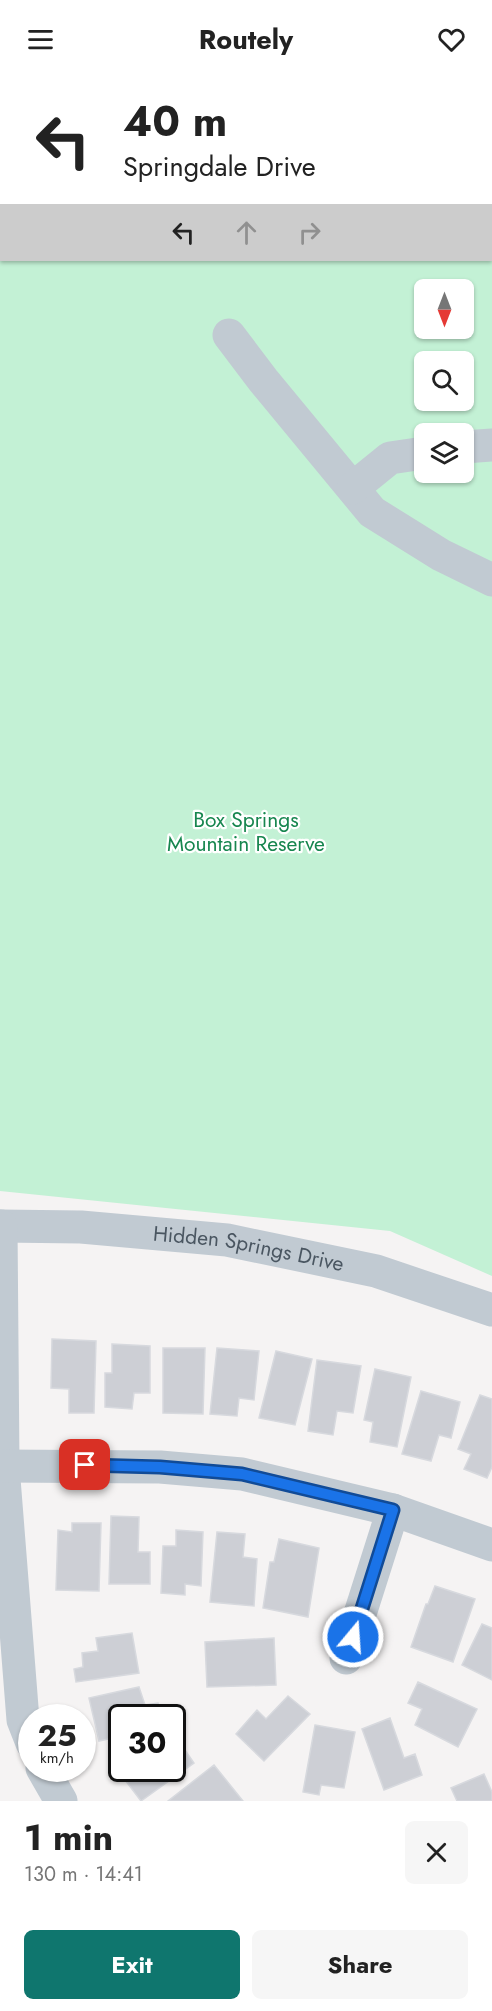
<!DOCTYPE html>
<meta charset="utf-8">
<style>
:root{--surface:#fff;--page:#f6f6f6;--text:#222;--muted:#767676;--accent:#0f766e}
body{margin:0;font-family:Jost,sans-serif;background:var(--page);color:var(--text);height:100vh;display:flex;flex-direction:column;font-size:22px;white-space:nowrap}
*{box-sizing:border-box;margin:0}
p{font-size:20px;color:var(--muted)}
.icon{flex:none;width:33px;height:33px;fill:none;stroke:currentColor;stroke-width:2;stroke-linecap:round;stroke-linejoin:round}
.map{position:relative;height:1723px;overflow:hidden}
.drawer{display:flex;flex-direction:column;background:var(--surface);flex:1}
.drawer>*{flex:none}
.guide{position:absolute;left:0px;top:0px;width:492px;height:183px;box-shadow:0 2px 4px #0004;background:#fff;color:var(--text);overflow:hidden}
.needle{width:39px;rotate:180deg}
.tools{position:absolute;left:414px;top:201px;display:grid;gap:12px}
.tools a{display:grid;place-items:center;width:60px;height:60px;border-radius:9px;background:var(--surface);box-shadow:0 2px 4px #0004;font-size:30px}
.speed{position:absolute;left:18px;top:1626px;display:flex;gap:12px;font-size:30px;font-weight:700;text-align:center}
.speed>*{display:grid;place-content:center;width:78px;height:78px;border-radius:50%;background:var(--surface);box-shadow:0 2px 4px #0004;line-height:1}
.speed small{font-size:15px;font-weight:400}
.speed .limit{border:3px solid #111;border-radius:9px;background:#fff;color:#111}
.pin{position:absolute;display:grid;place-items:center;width:51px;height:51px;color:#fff;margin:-26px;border-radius:12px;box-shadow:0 3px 9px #0006}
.me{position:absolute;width:66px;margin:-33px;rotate:18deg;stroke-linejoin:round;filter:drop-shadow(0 0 4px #0008)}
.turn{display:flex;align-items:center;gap:21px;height:126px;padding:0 24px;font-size:27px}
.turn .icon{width:78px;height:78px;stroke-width:2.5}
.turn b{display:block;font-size:42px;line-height:51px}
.lanes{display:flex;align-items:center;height:57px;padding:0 24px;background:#0003;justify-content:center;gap:30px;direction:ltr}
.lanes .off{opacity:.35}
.round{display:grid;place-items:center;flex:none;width:63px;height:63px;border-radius:9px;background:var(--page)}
.head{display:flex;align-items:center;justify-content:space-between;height:102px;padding:0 24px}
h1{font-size:36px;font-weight:700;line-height:45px}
.action{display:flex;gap:12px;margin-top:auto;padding:12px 24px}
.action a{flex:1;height:69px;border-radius:9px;background:var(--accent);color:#fff;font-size:24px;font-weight:700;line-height:69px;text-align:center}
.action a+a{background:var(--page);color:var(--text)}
header{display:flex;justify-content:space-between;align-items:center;height:78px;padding:0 24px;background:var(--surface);font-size:27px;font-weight:700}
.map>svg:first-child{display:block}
.green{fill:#c3f1d5;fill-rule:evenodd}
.building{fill:#cdcfd5;stroke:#d7d9de;stroke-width:1.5}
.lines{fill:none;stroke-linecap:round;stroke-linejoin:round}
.minor{stroke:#c1cad2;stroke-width:33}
.route-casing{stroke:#114b97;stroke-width:15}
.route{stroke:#1a73e8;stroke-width:10}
.labels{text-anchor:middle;stroke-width:4.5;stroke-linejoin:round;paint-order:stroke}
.park-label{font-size:21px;fill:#17864f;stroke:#fff}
.street-label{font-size:21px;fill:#4a5661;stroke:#fff}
</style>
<header><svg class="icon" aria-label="menu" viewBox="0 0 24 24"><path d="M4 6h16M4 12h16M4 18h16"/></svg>Routely<svg class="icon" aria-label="heart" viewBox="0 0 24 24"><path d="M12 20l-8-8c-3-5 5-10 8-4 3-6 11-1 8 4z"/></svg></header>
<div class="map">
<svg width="492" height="1723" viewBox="0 0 492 1723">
<rect width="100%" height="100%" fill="#f5f3f3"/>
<path class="green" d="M0,0H492V1198L390,1153L0,1113ZM2,2H490V182H2ZM424,212H464V250H424ZM424,284H464V322H424ZM424,356H464V394H424Z"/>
<path class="building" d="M52,1261L96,1263L94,1335H69V1311L51,1310Z
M112,1266L150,1268V1315H134L132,1331L105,1329V1295H112Z
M163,1270H205L203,1336L163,1335Z
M217,1270L259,1273L254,1322L239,1320L237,1338L210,1336Z
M276,1273L312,1281L295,1347L259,1340Z
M317,1282L361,1288L353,1335L337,1333L333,1357L308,1353Z
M375,1291L411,1299L397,1369L370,1364L373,1344L364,1342Z
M421,1313L460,1324L451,1360L439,1357L431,1383L402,1376Z
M480,1317L492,1321V1389L487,1400L464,1391L471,1376L458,1371Z
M111,1438L139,1439L138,1474H150V1506H109Z
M72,1445H101L99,1513L56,1512L58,1452L72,1454Z
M176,1452L203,1454L201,1508L185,1506V1517L161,1515L163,1468H176Z
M217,1454L245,1456L243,1479L257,1481L254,1528L210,1524Z
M279,1461L319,1470L308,1539L263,1530L270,1484H274Z
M435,1508L475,1521L453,1584L411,1569L426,1526H428Z
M482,1546L492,1550V1602L462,1587Z
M132,1555L139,1595L76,1604L74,1591L83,1589L82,1575L98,1573L96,1560Z
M274,1560L276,1607L207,1609L205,1564Z
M418,1604L477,1631L458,1669L415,1647L422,1631L408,1625Z
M139,1609L145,1627L158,1625L161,1640H122V1658L99,1663L89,1620Z
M288,1618L310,1636L264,1683L236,1656L257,1632L266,1641Z
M390,1640L404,1680L415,1676L422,1697L384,1712L362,1651Z
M315,1647L355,1654L344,1710L321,1707L319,1717L303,1714Z
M174,1656L194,1685L141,1723L119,1694L124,1690H172Z
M214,1687L243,1723H168Z
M484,1696L492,1714V1723H457L451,1710Z"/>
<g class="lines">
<g class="minor">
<path d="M229,257L263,302L372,434L441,477L492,502"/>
<path d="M464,369L492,367"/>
<path d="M353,410L390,380L424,375"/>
<path id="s1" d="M0,1148L81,1149L227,1162L376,1193L492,1232"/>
<path d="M1,1148L3,1388L23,1642L32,1665"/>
<path d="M0,1388L160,1389L242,1396L393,1432L492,1467"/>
<path d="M346,1580L393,1432"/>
<path d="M42,1690L61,1723"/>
</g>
</g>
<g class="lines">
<g class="route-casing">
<path id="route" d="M85,1387L160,1389L242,1396L393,1432L353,1559"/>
</g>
<use href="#route" class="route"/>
</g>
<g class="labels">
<g class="park-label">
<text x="246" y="749">Box Springs<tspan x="246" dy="24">Mountain Reserve</tspan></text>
</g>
<g class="street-label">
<text dy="7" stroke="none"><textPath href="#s1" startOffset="250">Hidden Springs Drive</textPath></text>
</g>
</g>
</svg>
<div class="tools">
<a><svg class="needle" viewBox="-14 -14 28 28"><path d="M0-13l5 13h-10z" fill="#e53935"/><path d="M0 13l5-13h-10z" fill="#767676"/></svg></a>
<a><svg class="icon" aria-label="search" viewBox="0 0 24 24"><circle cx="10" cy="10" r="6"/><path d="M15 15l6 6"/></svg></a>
<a><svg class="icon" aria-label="layers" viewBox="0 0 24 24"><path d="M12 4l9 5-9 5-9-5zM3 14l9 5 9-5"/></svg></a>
</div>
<div class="speed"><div>25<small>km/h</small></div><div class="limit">30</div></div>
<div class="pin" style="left:85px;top:1387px;background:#d93025"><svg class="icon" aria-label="arrive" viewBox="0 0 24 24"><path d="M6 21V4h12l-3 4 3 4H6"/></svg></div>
<svg class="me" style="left:353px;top:1559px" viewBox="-20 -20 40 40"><circle r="17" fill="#1a73e8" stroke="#fff" stroke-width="3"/><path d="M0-11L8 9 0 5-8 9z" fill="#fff"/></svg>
<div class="guide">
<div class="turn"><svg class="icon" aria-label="left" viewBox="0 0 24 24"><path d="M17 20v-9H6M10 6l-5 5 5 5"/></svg><div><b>40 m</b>Springdale Drive</div></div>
<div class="lanes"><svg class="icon" aria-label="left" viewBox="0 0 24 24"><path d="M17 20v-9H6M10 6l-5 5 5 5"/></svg><svg class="icon off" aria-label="ahead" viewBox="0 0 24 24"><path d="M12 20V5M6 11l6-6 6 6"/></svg><svg class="icon off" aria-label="right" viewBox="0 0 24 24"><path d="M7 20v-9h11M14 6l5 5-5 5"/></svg></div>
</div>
</div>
<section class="drawer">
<div class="head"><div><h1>1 min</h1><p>130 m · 14:41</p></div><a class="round"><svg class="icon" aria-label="close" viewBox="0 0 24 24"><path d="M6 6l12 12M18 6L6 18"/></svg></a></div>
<div class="action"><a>Exit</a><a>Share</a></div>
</section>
